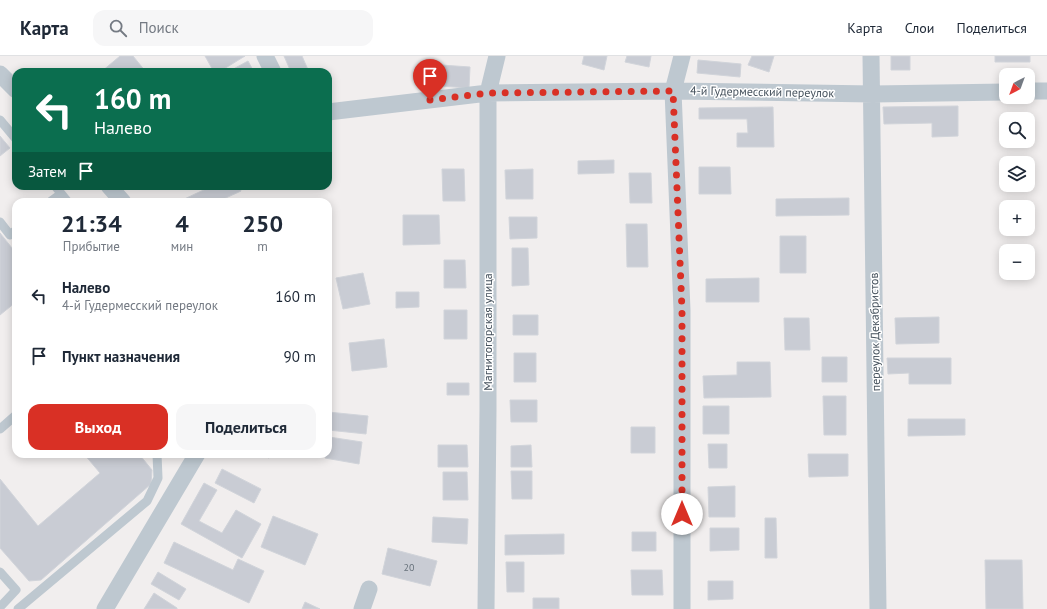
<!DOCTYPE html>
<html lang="ru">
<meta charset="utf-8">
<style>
:root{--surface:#fff;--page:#f6f6f7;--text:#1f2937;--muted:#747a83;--line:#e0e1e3;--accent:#d93025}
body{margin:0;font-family:"PT Sans",sans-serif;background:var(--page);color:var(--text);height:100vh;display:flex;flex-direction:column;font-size:15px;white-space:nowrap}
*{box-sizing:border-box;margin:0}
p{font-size:13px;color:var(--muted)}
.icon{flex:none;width:22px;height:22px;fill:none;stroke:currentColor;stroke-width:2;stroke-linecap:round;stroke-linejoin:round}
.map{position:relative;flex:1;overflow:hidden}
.drawer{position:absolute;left:12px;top:142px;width:320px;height:260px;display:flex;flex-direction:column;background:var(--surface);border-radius:12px;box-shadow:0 2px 10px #0003}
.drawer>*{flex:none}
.guide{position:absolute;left:12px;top:12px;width:320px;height:122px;border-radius:12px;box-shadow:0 2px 10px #0003;background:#0b6e4f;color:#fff;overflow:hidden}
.needle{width:26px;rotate:221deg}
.fabs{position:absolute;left:999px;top:12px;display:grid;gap:8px}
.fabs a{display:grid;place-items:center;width:36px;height:36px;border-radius:8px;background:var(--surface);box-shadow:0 2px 10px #0003;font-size:20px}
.pin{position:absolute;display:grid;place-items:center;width:34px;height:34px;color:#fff;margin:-41px -17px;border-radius:50% 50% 50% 0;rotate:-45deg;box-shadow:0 0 4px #0007}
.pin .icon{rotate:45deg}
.me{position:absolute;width:44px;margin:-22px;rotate:0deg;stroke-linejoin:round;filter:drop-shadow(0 0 3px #0008)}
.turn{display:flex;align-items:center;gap:14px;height:84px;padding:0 16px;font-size:18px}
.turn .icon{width:52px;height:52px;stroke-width:2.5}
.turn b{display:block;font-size:28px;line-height:34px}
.then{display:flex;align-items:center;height:38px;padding:0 16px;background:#0003;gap:8px;font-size:15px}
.eta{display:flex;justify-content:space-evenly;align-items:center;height:68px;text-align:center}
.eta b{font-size:24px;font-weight:600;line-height:28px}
.primary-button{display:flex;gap:8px;margin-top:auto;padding:8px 16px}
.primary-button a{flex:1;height:46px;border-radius:12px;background:var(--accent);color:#fff;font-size:16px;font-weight:600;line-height:46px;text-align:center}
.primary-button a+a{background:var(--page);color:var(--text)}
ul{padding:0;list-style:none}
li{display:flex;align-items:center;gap:12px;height:60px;padding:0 16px}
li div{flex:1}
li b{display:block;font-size:15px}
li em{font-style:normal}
header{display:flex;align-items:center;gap:24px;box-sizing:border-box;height:56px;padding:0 20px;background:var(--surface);border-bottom:1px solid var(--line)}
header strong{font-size:19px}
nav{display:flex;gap:22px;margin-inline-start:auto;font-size:14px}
.search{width:280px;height:36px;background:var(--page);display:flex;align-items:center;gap:10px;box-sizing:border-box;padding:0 14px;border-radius:12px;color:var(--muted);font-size:15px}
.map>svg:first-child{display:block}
.building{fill:#c9ccd4;stroke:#d1d4da}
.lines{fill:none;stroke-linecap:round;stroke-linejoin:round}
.lane{stroke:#bec8d0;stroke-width:9}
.street{stroke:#bec8d0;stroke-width:17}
.route{stroke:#d93025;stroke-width:7;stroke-dasharray:0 12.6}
.labels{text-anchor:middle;stroke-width:3;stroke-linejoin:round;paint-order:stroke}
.number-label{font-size:10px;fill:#66707a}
.street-label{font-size:12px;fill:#45515c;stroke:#fff}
</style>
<header>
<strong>Карта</strong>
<div class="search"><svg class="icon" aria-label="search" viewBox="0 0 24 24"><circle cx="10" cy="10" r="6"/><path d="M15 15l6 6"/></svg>Поиск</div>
<nav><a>Карта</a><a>Слои</a><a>Поделиться</a></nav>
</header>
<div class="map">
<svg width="1047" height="553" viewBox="0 0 1047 553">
<rect width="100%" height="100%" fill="#f1eeee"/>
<path class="building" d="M120,0H133L146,16H101Z
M205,0H245L219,16H214Z
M284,0H302L309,16H291Z
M584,0H607L604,14L582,8Z
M627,0H651L649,11L625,6Z
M752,0H774L769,16L748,9Z
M891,0H910V14H891Z
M995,0H1030V6H995Z
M698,4L741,8L740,21L697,17Z
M248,5L254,16H228Z
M441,9L470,11L469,32L440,30Z
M958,50V80L932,81V67L884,68L883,51Z
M773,51L774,91H737V77H748L747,63H699V52Z
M0,80L10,92L0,100Z
M614,104V117L578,118V105Z
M699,111H730L731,138H699Z
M442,113H464L465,145H443Z
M533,113V143H506L505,114Z
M629,117H651L652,147H630Z
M212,130H239L241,135L217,146H178Z
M849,142V159L776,160V143Z
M403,159H439L440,188L403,189Z
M509,161H537V182L510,183Z
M626,168H647L648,211H627Z
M0,177L16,197V246L0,259Z
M780,180H806V217H780Z
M512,192H528L529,229L512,230Z
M444,204H465L466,232H444Z
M363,217L370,248L343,253L336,222Z
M759,222V246H706V223Z
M396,236H419V251L396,252Z
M444,254H467V283H444Z
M513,259H538V279H513Z
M939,261V287L896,288L895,262Z
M784,262H809L810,294H785Z
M384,283L387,311L352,315L349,287Z
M514,297H536V326H514Z
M822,301H847V326H822Z
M887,302H951V328H909V317L888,318Z
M737,306H770L771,341L704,342L703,320L737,319Z
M447,327H469V339H447Z
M823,340H846V379H824Z
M510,344H537V366H511Z
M703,350H729V378H703Z
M328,356L368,360L366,378L328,374Z
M908,363H965V379L908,380Z
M631,371H655V397H631Z
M329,381L362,386L359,408L325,402L326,398H328Z
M708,388H727V412H709Z
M438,389H467L468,411H438Z
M531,389L532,411H511V390Z
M84,398H139L152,414L151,428L41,524L29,525L0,492V423L38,470L100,417Z
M257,398H271L269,402Z
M808,398H848V420L809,421Z
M222,413L261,433L254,447L215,427Z
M511,415H532V443H512Z
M443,416H467L468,444H443Z
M204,427L217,434L199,465L222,477L236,454L261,468L242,502L181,468Z
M735,430V461H709L708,431Z
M273,460L318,478L305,509L261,491Z
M433,461L468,463L467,488L432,486Z
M765,462H776L777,502H765Z
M710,472H739V494L710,495Z
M632,476H656V495H632Z
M564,478V498L505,499V479Z
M174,486L233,514L238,503L264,515L249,547L164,507Z
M388,492L437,505L430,530L382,518Z
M985,504H1022L1023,553H986Z
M506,506H524V536H507Z
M631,514H662L663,539H632Z
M158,516L186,533L179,544L151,528Z
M708,525H733V543L708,544Z
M154,537L177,552V553H144Z
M533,542H559V553H533Z
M305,546L320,553H302Z"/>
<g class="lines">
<path class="lane" d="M0,64L16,83
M55,130L68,146
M50,146L61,138
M0,166L10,179L16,174
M0,373L16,359
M0,516L16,534L0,551
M18,553L147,445L158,422L157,398"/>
<path class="street" d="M265,0L273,16
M682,0L673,35L682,254V553
M871,0L878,553
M0,18L16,34
M1028,35H1047
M328,56L488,37L673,35L873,38L1006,36
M109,130L123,146
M105,553L197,398
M362,553L369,533
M486,553L488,354V37L497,0"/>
</g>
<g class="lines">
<path class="route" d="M430,44L488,37L673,35L682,254V458"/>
</g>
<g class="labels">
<g class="number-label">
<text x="409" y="515">20</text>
</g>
<g class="street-label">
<text transform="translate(762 36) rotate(1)" y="4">4-й Гудермесский переулок</text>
<text transform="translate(488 276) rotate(-90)" y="4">Магнитогорская улица</text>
<text transform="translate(875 276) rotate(-91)" y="4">переулок Декабристов</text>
</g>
</g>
</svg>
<div class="fabs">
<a><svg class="needle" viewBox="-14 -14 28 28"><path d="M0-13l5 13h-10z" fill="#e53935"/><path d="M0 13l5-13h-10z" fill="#747a83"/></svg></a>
<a><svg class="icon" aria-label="search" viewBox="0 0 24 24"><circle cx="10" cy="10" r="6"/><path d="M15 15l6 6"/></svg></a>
<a><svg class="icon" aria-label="layers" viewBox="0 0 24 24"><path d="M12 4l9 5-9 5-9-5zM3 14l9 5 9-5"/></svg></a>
<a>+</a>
<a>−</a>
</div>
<div class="pin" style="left:430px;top:44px;background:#d93025"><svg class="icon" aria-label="arrive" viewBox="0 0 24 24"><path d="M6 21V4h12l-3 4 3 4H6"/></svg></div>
<svg class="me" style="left:682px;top:458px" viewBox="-20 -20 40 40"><circle r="19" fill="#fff"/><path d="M0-13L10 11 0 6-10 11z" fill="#d93025"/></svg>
<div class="guide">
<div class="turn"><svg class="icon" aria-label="left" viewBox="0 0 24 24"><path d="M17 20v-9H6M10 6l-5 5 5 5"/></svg><div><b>160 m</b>Налево</div></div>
<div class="then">Затем<svg class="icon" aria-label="arrive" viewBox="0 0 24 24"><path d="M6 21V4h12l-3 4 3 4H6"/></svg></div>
</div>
<section class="drawer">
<div class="eta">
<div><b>21:34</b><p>Прибытие</p></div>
<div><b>4</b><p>мин</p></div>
<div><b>250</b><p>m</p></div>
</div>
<ul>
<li><svg class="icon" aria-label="left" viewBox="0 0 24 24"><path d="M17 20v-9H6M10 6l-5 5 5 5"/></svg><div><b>Налево</b><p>4-й Гудермесский переулок</p></div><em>160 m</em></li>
<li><svg class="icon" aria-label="arrive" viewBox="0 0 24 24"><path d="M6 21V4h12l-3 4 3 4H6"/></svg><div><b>Пункт назначения</b></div><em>90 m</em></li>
</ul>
<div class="primary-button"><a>Выход</a><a>Поделиться</a></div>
</section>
</div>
